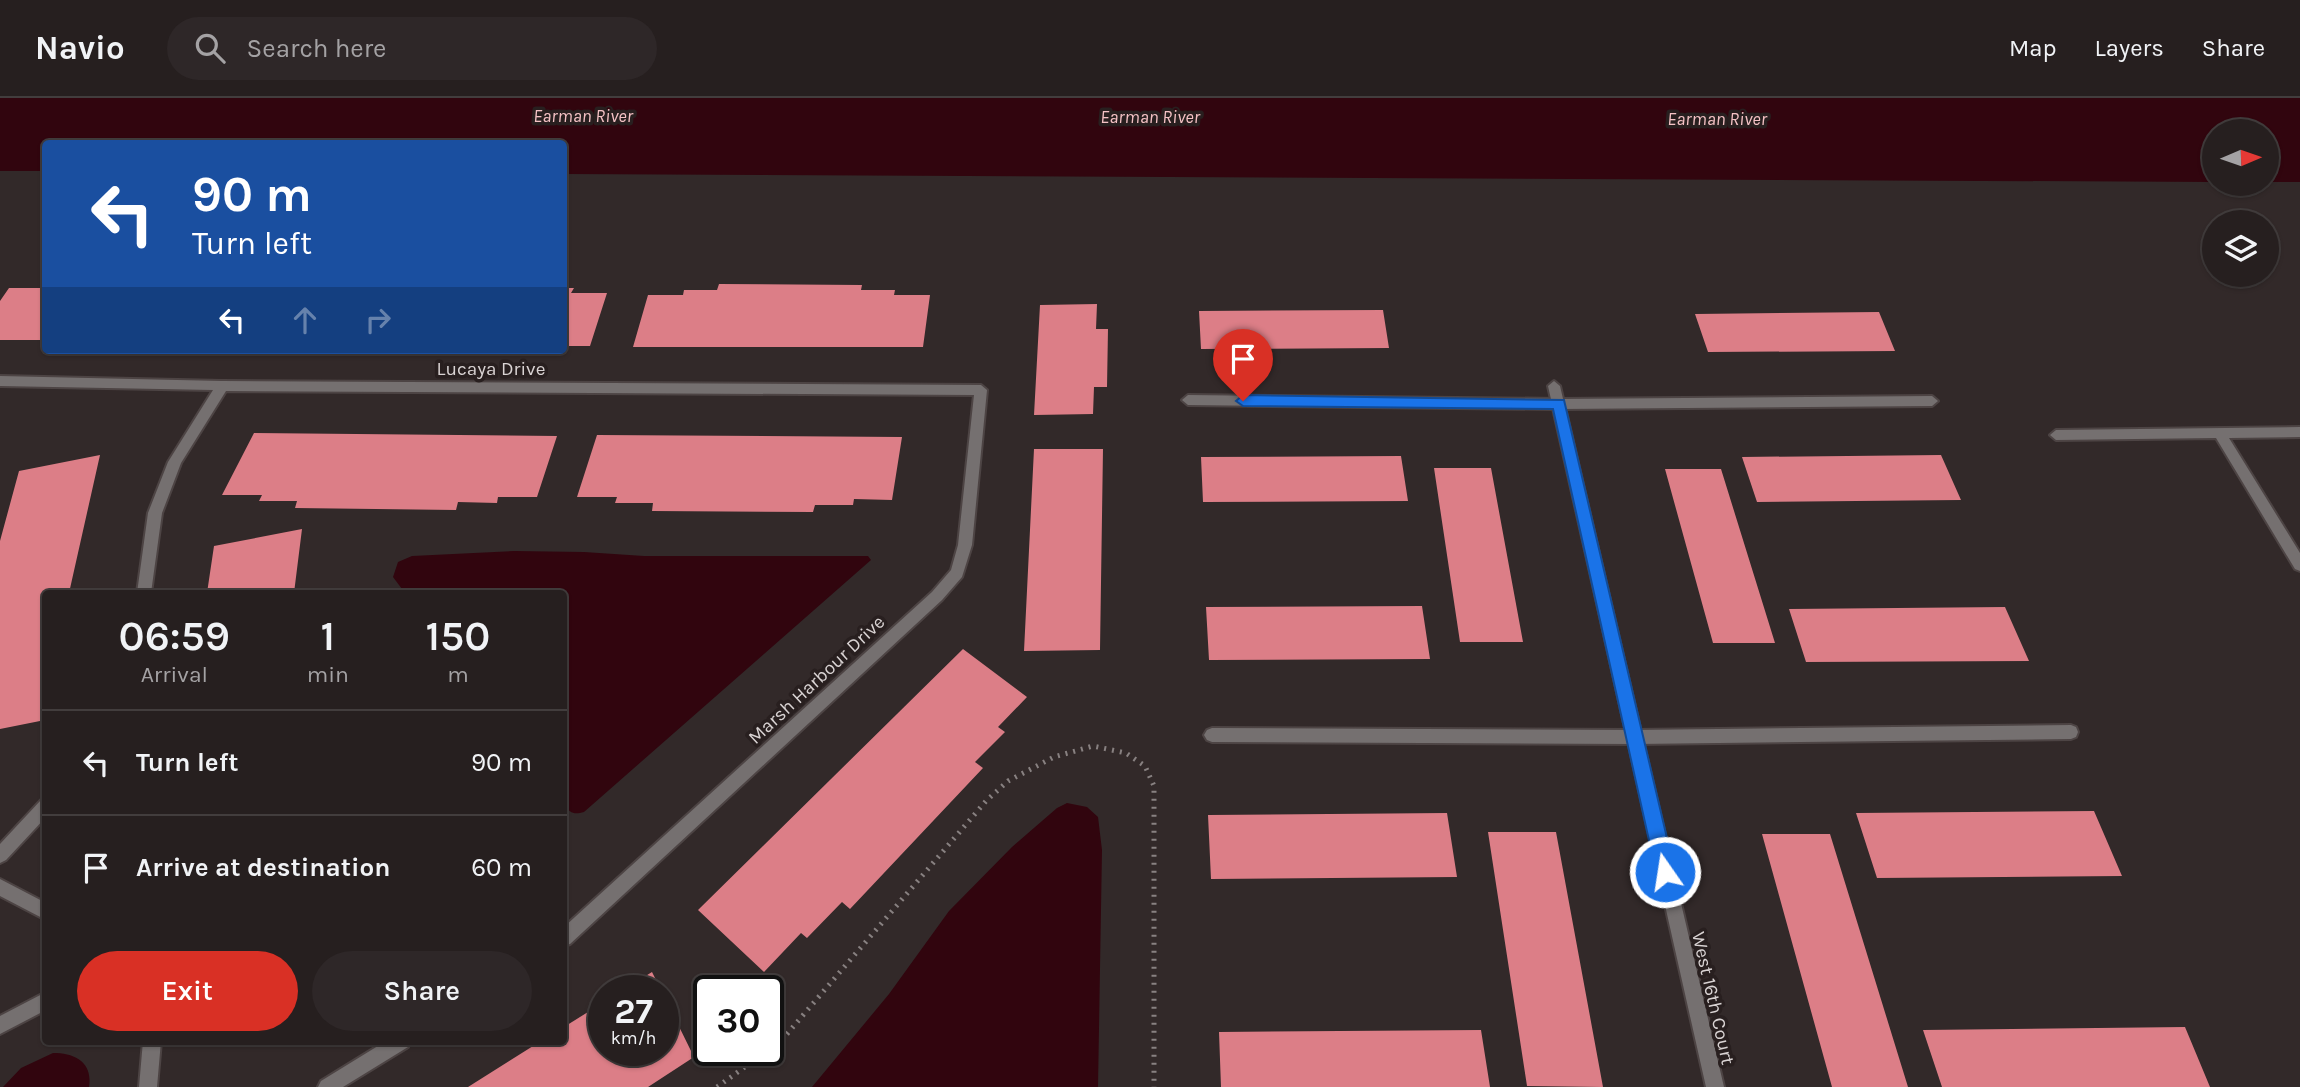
<!DOCTYPE html>
<style>
:root{--surface:#261f1f;--page:#2e2728;--text:#f1f3f6;--muted:#a4a2a4;--line:#423d3d;--accent:#d93025}
body{margin:0;font-family:Karla,sans-serif;background:var(--page);color:var(--text);height:100vh;display:flex;flex-direction:column;font-size:26px;white-space:nowrap}
*{box-sizing:border-box;margin:0}
p{font-size:23px;color:var(--muted)}
.icon{flex:none;width:38px;height:38px;fill:none;stroke:currentColor;stroke-width:2;stroke-linecap:round;stroke-linejoin:round}
.map{position:relative;flex:1;overflow:hidden}
.details{position:absolute;left:42px;top:492px;width:525px;height:455px;display:flex;flex-direction:column;background:var(--surface);border-radius:7px;box-shadow:0 2px 5px #0004,0 0 0 2px var(--line)}
.details>*{flex:none}
.hud{position:absolute;left:42px;top:42px;width:525px;height:214px;border-radius:7px;box-shadow:0 2px 5px #0004,0 0 0 2px var(--line);background:#1a4fa0;color:#fff;overflow:hidden}
.needle{width:46px;rotate:88deg}
.fabs{position:absolute;left:2202px;top:21px;display:grid;gap:14px}
.fabs a{display:grid;place-items:center;width:77px;height:77px;border-radius:50%;background:var(--surface);box-shadow:0 2px 5px #0004,0 0 0 2px var(--line);font-size:35px}
.speed{position:absolute;left:588px;top:877px;display:flex;gap:14px;font-size:35px;font-weight:700;text-align:center}
.speed>*{display:grid;place-content:center;width:91px;height:91px;border-radius:50%;background:var(--surface);box-shadow:0 2px 5px #0004,0 0 0 2px var(--line);line-height:1}
.speed small{font-size:18px;font-weight:400}
.speed .limit{border:4px solid #111;border-radius:10px;background:#fff;color:#111}
.pin{position:absolute;display:grid;place-items:center;width:60px;height:60px;color:#fff;margin:-72px -30px;border-radius:50% 50% 50% 0;rotate:-45deg;box-shadow:0 0 7px #0007}
.pin .icon{rotate:45deg}
.me{position:absolute;width:77px;margin:-38px;rotate:347deg;stroke-linejoin:round;filter:drop-shadow(0 0 5px #0008)}
.turn{display:flex;align-items:center;gap:24px;height:147px;padding:0 35px;font-size:32px}
.turn .icon{width:91px;height:91px;stroke-width:2.5}
.turn b{display:block;font-size:49px;line-height:60px}
.lanes{display:flex;align-items:center;height:66px;padding:0 35px;background:#0003;justify-content:center;gap:35px;direction:ltr}
.lanes .off{opacity:.35}
.eta{display:flex;justify-content:space-evenly;align-items:center;height:119px;text-align:center}
.eta b{font-size:42px;font-weight:600;line-height:49px}
.button{display:flex;gap:14px;margin-top:auto;padding:14px 35px}
.button a{flex:1;height:80px;border-radius:42px;background:var(--accent);color:#fff;font-size:28px;font-weight:600;line-height:80px;text-align:center}
.button a+a{background:var(--page);color:var(--text)}
ul{padding:0;list-style:none}
li{display:flex;align-items:center;gap:21px;height:105px;padding:0 35px;border-top:2px solid var(--line)}
li div{flex:1}
li b{display:block;font-size:26px}
li em{font-style:normal}
header{display:flex;align-items:center;gap:42px;box-sizing:border-box;height:98px;padding:0 35px;background:var(--surface);border-bottom:2px solid var(--line)}
header strong{font-size:33px}
nav{display:flex;gap:38px;margin-inline-start:auto;font-size:24px}
.search{width:490px;height:63px;background:var(--page);display:flex;align-items:center;gap:18px;box-sizing:border-box;padding:0 24px;border-radius:38px;color:var(--muted);font-size:26px}
.map>svg:first-child{display:block}
.water{fill:#31050e}
.building{fill:#dc7e87}
.lines{fill:none;stroke-linecap:round;stroke-linejoin:round}
.service-casing{stroke:#4d4444;stroke-width:4}
.minor-casing{stroke:#4d4444;stroke-width:4}
.path{stroke:#888181;stroke-width:5;stroke-dasharray:2 6;stroke-linecap:butt}
.service{fill:#757070;fill-rule:evenodd}
.minor{fill:#757070;fill-rule:evenodd}
.route{fill:#1a73e8;stroke:#114b97;stroke-width:2}
.labels{text-anchor:middle;stroke-width:7;stroke-linejoin:round;paint-order:stroke}
.far-water-label{font-size:18px;font-style:italic;fill:#f5c2c5;stroke:#281f1f}
.street-label{font-size:19px;fill:#d9d3d3;stroke:#281f1f}
</style>
<header>
<strong>Navio</strong>
<div class="search"><svg class="icon" aria-label="search" viewBox="0 0 24 24"><circle cx="10" cy="10" r="6"/><path d="M15 15l6 6"/></svg>Search here</div>
<nav><a>Map</a><a>Layers</a><a>Share</a></nav>
</header>
<div class="map">
<svg width="2300" height="989" viewBox="0 0 2300 989">
<rect width="100%" height="100%" fill="#322929"/>
<path class="water" d="M0,0H2300V84H2266V33H2214V84L564,76V46H46L45,73H0Z
M514,453L584,454L644,458H868L871,462L584,714C574,717 570,715 564,707V495H405L393,479L398,464L412,458Z
M1067,705L1087,709L1098,719L1102,752L1098,989H812L889,896L949,813L1012,749L1057,710Z
M53,955C75,955 93,964 89,989H3L21,970Z"/>
<path class="building" d="M719,186L862,187L861,192H895L894,197H930L923,249H633L648,197H683L684,192H717Z
M46,187V242H0V203L9,190H43Z
M564,190H574L571,195H607L590,248H564Z
M1097,206L1096,231H1108L1107,289H1094L1093,316L1034,317L1040,207Z
M1383,212L1389,250L1201,251L1199,213Z
M1879,214L1895,253L1708,254L1695,216Z
M254,335L557,338L537,399H498L497,405L458,404L456,412L295,410L297,403H259L262,397H222Z
M597,337L902,339L892,402L854,401L853,407H815L813,414L652,413L653,405H615L617,399H577Z
M1034,351H1103L1100,552L1024,553Z
M100,357L69,495H46V597L40,623L0,631V443L19,373Z
M1941,357L1961,402L1757,404L1742,359Z
M1401,358L1408,403L1203,404L1201,359Z
M1434,370H1491L1523,544H1460Z
M1665,371H1721L1775,545H1713Z
M302,431L294,495H207L214,448Z
M1422,508L1430,561L1209,562L1206,509Z
M2005,509L2029,563L1806,564L1789,511Z
M963,551L1027,599L998,629L1005,634L975,664L983,670L850,811L842,804L807,840L801,835L764,874L698,812Z
M2094,713L2122,778L1877,780L1856,715Z
M1447,715L1457,779L1211,781L1208,717Z
M1488,734H1556L1603,989L1527,988Z
M1762,736H1830L1908,989H1832Z
M652,874L661,892H623Z
M663,896L694,959L648,989H468L541,943H564V929L604,904V952H663Z
M2185,929L2210,989H1942L1923,932Z
M1481,932L1490,989H1221L1219,934Z"/>
<g class="lines">
<g class="service-casing">
<path id="service" d="M1188,297L1559,301L1932,298L1938,303L1932,308L1559,311L1188,307L1182,302Z
M2300,329V339L2229,340L2300,455V473L2295,471L2216,340L2056,342L2050,337L2056,332Z
M2071,627L2076,629L2078,634L2076,639L2071,641L1635,646L1212,644L1207,642L1204,637L1207,632L1212,630L1635,632Z"/>
</g>
<g class="minor-casing">
<path id="minor" d="M0,278L222,283L981,287L987,292L972,447L962,479L942,502L570,846L564,848V829L932,494L951,472L958,447L974,297L226,293L181,365L162,415L151,495H137L148,415L168,364L213,292L0,288Z
M1554,283L1560,288L1724,989H1706L1548,288Z
M46,700V719L6,762L0,765V746L41,702Z
M0,781L46,805V822L0,798Z
M46,894V912L0,936V918Z
M143,943H161L157,989H139Z
M386,943H410L408,949L343,989H318L321,983Z"/>
</g>
<path class="path" d="M717,989L781,943L986,703L1008,683L1054,659L1093,648L1126,655L1145,668L1154,688V989"/>
<use href="#service" class="service"/>
<use href="#minor" class="minor"/>
</g>
<path class="route" d="M1243,297L1564,302L1675,774L1672,780L1665,783L1659,780L1656,774L1553,311L1243,308L1236,303Z"/>
<g class="labels">
<g class="far-water-label">
<text x="583" y="24">Earman River</text>
<text x="1150" y="25">Earman River</text>
<text x="1717" y="27">Earman River</text>
</g>
<g class="street-label">
<text x="491" y="277">Lucaya Drive</text>
<text transform="translate(816 581) rotate(-43)" y="7">Marsh Harbour Drive</text>
<text transform="translate(1714 900) rotate(77)" y="7">West 16th Court</text>
</g>
</g>
</svg>
<div class="fabs">
<a><svg class="needle" viewBox="-14 -14 28 28"><path d="M0-13l5 13h-10z" fill="#e53935"/><path d="M0 13l5-13h-10z" fill="#a4a2a4"/></svg></a>
<a><svg class="icon" aria-label="layers" viewBox="0 0 24 24"><path d="M12 4l9 5-9 5-9-5zM3 14l9 5 9-5"/></svg></a>
</div>
<div class="speed"><div>27<small>km/h</small></div><div class="limit">30</div></div>
<div class="pin" style="left:1243px;top:303px;background:#d93025"><svg class="icon" aria-label="arrive" viewBox="0 0 24 24"><path d="M6 21V4h12l-3 4 3 4H6"/></svg></div>
<svg class="me" style="left:1665px;top:774px" viewBox="-20 -20 40 40"><circle r="17" fill="#1a73e8" stroke="#fff" stroke-width="3"/><path d="M0-11L8 9 0 5-8 9z" fill="#fff"/></svg>
<div class="hud">
<div class="turn"><svg class="icon" aria-label="left" viewBox="0 0 24 24"><path d="M17 20v-9H6M10 6l-5 5 5 5"/></svg><div><b>90 m</b>Turn left</div></div>
<div class="lanes"><svg class="icon" aria-label="left" viewBox="0 0 24 24"><path d="M17 20v-9H6M10 6l-5 5 5 5"/></svg><svg class="icon off" aria-label="ahead" viewBox="0 0 24 24"><path d="M12 20V5M6 11l6-6 6 6"/></svg><svg class="icon off" aria-label="right" viewBox="0 0 24 24"><path d="M7 20v-9h11M14 6l5 5-5 5"/></svg></div>
</div>
<section class="details">
<div class="eta">
<div><b>06:59</b><p>Arrival</p></div>
<div><b>1</b><p>min</p></div>
<div><b>150</b><p>m</p></div>
</div>
<ul>
<li><svg class="icon" aria-label="left" viewBox="0 0 24 24"><path d="M17 20v-9H6M10 6l-5 5 5 5"/></svg><div><b>Turn left</b></div><em>90 m</em></li>
<li><svg class="icon" aria-label="arrive" viewBox="0 0 24 24"><path d="M6 21V4h12l-3 4 3 4H6"/></svg><div><b>Arrive at destination</b></div><em>60 m</em></li>
</ul>
<div class="button"><a>Exit</a><a>Share</a></div>
</section>
</div>
